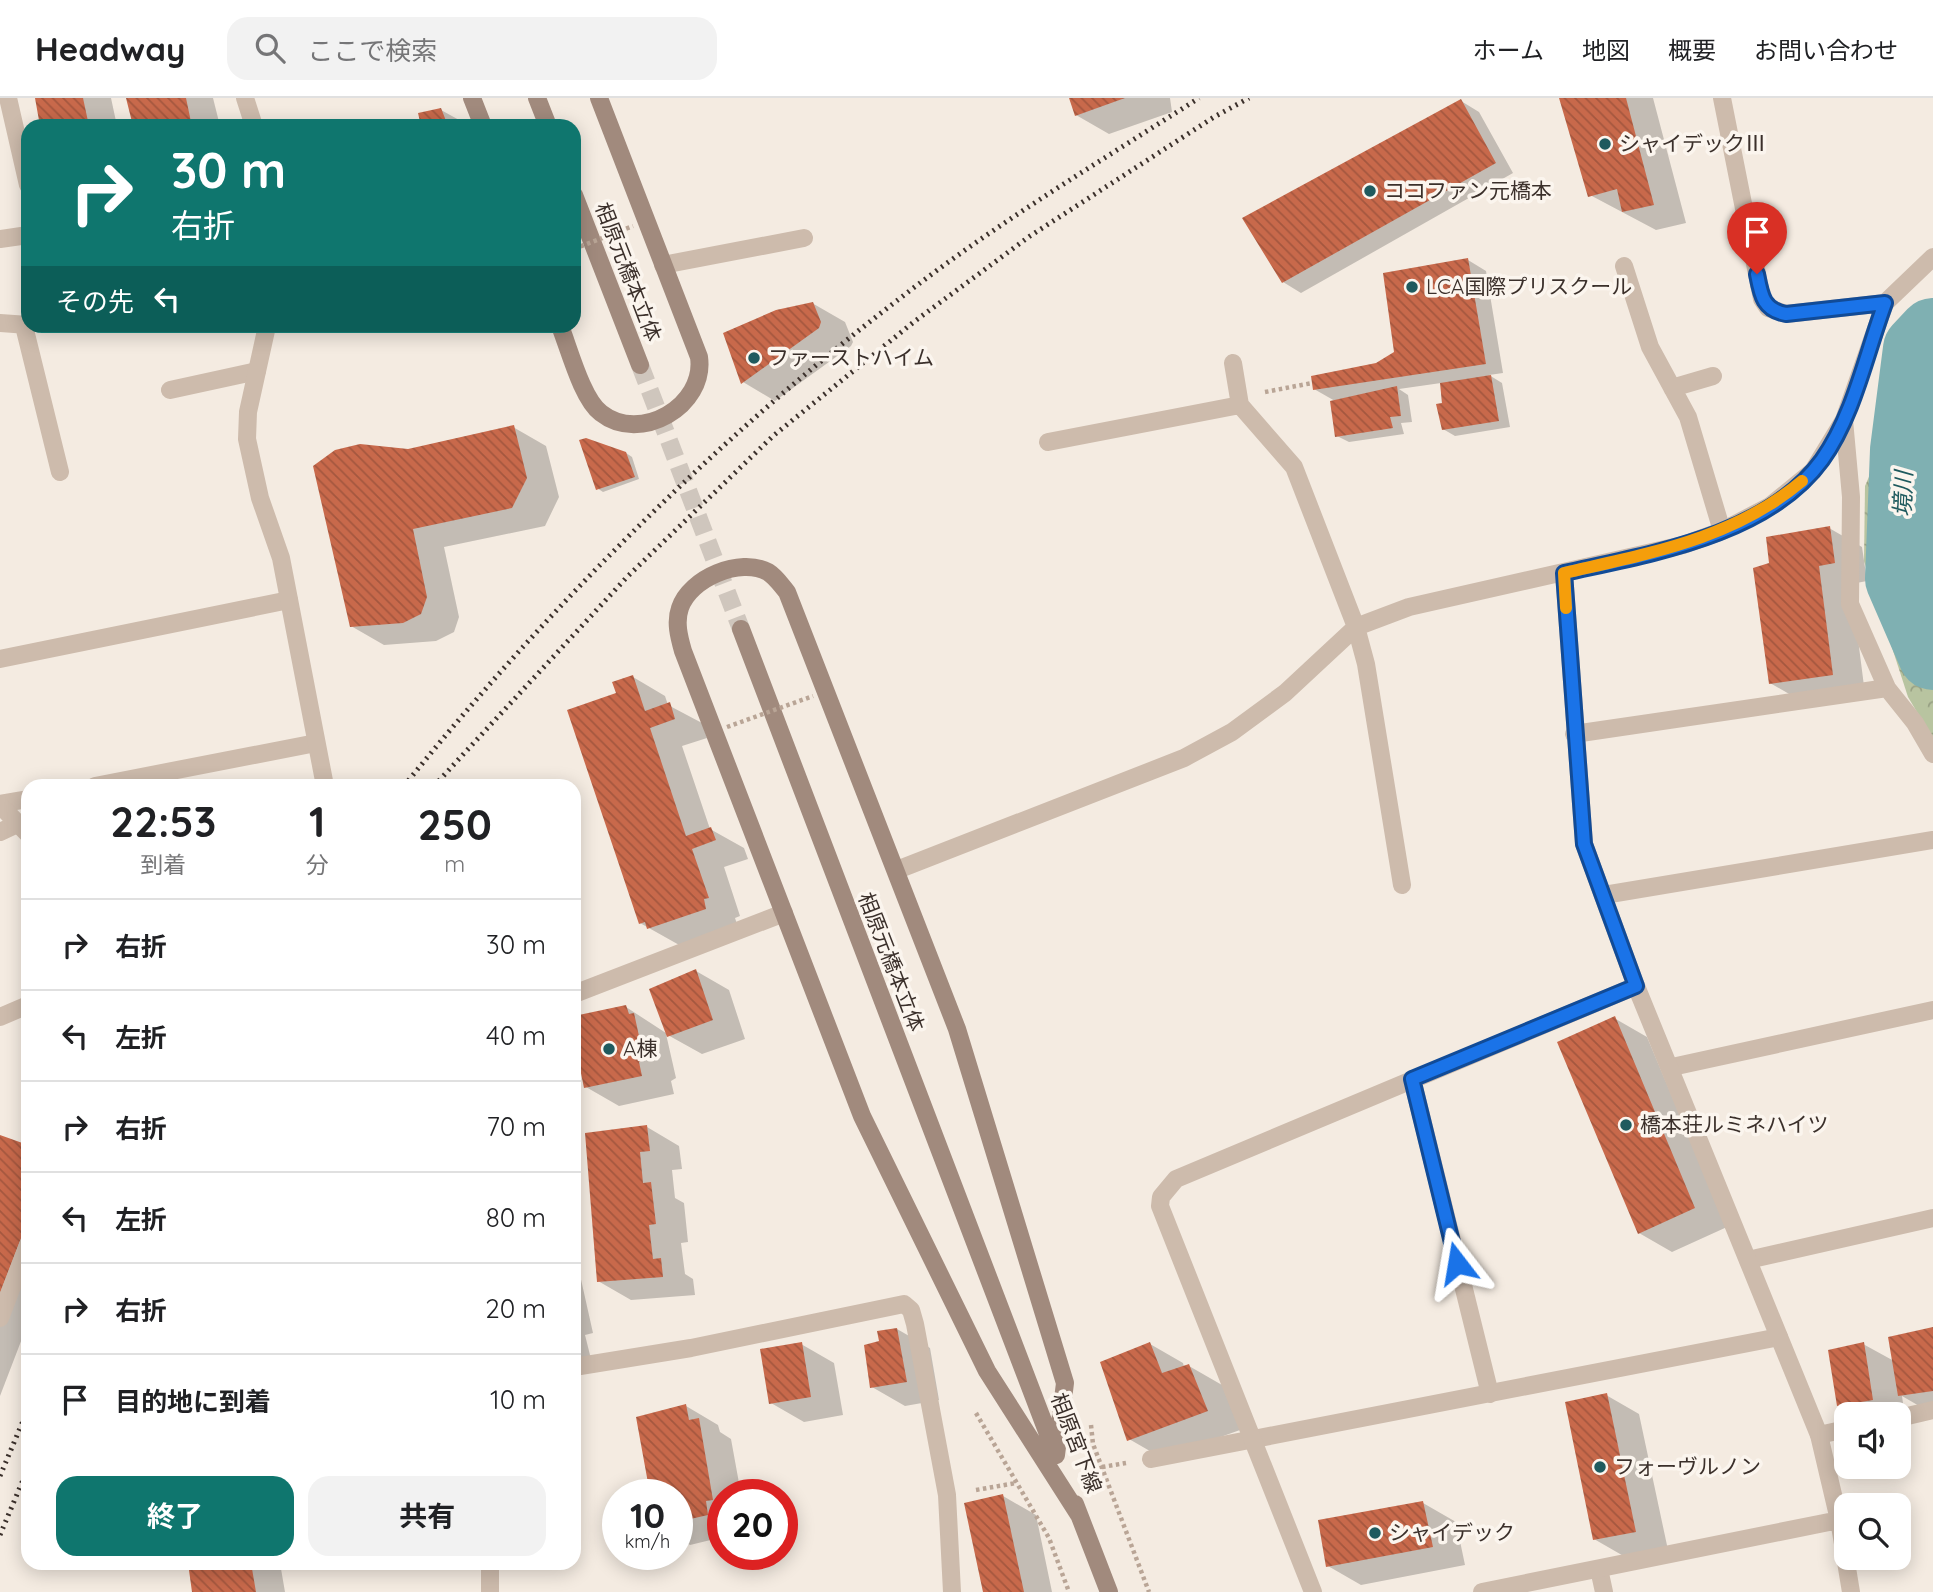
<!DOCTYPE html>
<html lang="ja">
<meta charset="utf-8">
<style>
:root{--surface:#fff;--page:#f2f2f2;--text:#202124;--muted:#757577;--line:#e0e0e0;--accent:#0f766e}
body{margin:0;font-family:Quicksand,"Noto Sans JP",sans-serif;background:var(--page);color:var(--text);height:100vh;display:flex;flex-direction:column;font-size:26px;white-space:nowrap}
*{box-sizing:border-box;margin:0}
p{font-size:23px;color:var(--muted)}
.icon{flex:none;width:38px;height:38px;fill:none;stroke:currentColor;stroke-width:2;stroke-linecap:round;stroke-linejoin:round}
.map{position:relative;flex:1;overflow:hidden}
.panel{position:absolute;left:21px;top:681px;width:560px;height:791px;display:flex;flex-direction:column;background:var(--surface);border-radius:21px;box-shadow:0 4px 18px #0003}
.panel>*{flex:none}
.guide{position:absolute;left:21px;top:21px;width:560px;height:214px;border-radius:21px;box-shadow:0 4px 18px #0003;background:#0f766e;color:#fff;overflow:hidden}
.tools{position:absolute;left:1834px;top:1304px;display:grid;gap:14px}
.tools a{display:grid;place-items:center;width:77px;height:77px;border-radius:14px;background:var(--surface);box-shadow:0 4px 18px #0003;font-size:35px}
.speed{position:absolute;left:602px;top:1381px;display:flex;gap:14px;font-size:35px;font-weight:700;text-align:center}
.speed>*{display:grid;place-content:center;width:91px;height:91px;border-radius:50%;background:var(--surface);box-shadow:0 4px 18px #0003;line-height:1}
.speed small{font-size:18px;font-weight:400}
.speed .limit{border:10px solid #d22;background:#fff;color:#111}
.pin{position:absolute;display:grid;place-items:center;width:60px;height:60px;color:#fff;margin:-72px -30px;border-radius:50% 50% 50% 0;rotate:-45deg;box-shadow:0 0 7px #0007}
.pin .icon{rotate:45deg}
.me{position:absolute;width:77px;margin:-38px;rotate:346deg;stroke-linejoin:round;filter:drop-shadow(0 0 5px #0008)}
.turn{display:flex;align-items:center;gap:24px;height:147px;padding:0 35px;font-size:32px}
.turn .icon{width:91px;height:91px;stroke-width:2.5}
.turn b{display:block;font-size:49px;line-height:60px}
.then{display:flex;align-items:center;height:66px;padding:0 35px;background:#0003;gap:14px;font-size:26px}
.eta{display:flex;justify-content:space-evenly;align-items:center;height:119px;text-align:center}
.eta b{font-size:42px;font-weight:700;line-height:49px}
.action{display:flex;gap:14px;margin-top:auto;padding:14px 35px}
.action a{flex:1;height:80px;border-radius:21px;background:var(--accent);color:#fff;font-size:28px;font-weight:700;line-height:80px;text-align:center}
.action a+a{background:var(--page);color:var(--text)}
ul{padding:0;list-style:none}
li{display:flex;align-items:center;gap:21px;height:91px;padding:0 35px;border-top:2px solid var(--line)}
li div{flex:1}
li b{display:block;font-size:26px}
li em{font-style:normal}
header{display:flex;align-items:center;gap:42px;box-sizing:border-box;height:98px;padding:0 35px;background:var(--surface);border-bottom:2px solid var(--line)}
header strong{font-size:33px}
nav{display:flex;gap:38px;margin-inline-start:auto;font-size:24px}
.search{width:490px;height:63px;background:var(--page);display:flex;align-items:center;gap:18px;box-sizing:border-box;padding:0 24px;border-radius:21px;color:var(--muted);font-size:26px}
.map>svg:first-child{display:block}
.forest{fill:url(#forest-crowns)}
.shadow{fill:#0003}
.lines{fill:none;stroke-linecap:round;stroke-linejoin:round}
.river{stroke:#7fb0b2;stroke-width:70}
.building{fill:url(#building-back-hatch)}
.secondary-tunnel{stroke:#cfc6bd;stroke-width:18;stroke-dasharray:18 9;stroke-linecap:butt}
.path{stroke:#b9a596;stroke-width:4.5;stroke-dasharray:3.5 3.5;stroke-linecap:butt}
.lane{stroke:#cdbbac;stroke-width:18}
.street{stroke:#cdbbac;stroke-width:18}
.secondary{stroke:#a18a7d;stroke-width:18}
.rail{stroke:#3b302b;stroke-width:5;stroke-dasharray:2 5;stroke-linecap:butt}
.path-bridge{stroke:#b9a596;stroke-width:4.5;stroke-dasharray:3.5 3.5;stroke-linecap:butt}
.route-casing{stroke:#114b97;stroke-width:18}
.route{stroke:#1a73e8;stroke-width:12}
.slow{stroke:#f59e0b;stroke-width:12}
.poi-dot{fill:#1f5a5e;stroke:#fbf5ee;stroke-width:2.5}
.labels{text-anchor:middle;stroke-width:7;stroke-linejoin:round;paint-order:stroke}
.poi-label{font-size:21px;fill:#3b302b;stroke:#fbf5ee;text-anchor:start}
.street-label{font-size:21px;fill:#3b302b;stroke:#fbf5ee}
.water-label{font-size:23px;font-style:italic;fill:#1f5a5e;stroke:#fbf5ee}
</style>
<header>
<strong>Headway</strong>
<div class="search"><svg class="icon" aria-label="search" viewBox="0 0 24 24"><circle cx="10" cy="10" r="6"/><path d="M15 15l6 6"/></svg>ここで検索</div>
<nav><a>ホーム</a><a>地図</a><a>概要</a><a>お問い合わせ</a></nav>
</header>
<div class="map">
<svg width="1933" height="1494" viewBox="0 0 1933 1494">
<defs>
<pattern id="forest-crowns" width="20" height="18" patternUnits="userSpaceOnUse" patternTransform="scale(1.75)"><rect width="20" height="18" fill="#b8c4a0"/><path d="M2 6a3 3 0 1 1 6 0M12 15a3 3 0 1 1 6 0" fill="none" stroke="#97a083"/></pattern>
<pattern id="building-back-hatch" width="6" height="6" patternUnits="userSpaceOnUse" patternTransform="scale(1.75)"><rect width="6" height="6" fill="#c8694b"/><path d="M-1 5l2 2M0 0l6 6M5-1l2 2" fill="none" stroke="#a4573f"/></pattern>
</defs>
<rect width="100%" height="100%" fill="#f4ebe1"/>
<path class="forest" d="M1893,323L1933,592V641L1908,599L1864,463L1865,388Z"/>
<path class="shadow" d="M36,0H111L117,28H42Z
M128,0H213L220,28H135Z
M1071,0H1170L1172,14L1109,36L1076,17Z
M1561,0H1653L1686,125L1656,132L1590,97Z
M1461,3L1479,14L1513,75L1301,195L1283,184Z
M441,12L470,28H423Z
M1468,162L1486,173L1503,275L1489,277L1502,285L1510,329L1455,338L1443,331L1441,285L1399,291L1408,297L1412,324L1401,325L1404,336L1349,344L1337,338L1335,303L1314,291L1377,266L1396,255Z
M812,205L845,224L853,244L851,248L775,303L743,284Z
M513,329L546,348L559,399L545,428L444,449L459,519L454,534L436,543L384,547L351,528L408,353Z
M626,355L632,359L639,381L603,394L597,390Z
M1829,430L1862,449L1867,483L1851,486L1865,596L1803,604L1770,585L1771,466Z
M633,579L665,598L668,607L702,625L707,640L682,648L710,731L744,750L748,761L724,769L740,818L735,820L738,829L681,848L640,825L618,597Z
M696,873L729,892L745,941L702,956L666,936L676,980L671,983L674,996L619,1008L586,989L574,920L626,909L669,937Z
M1614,920L1647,939L1727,1129L1672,1154L1639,1135Z
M647,1029L679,1048L682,1071L672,1072L675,1100L684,1105L688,1144L681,1145L685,1176L693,1181L695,1197L631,1202L598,1183Z
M0,1039L28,1049V1225L0,1298Z
M574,1166L578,1168L593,1235L585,1237L591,1261L574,1265Z
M897,1231L930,1250L939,1302L905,1308L872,1289L881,1244Z
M1933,1231V1316L1902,1298L1905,1320L1899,1316H1854L1839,1307L1863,1246L1894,1263Z
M801,1246L834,1265L843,1317L804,1324L771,1305Z
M1150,1246L1183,1265L1184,1269L1189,1268L1222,1287L1240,1332L1162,1360L1129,1341Z
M1606,1297L1639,1316L1668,1452L1627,1460L1594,1441Z
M686,1308L718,1327L720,1334L731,1341L741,1396H723V1439L690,1447L677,1439V1396H652L638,1320Z
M1003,1398L1036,1417L1052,1494H984Z
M1423,1405L1456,1424L1465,1467L1361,1487L1328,1468Z
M190,1465H280L285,1494H194Z"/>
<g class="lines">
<path class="river" d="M1933,235L1918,251L1905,352L1900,481L1933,557"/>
</g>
<path class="building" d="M35,0H83L89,28H40Z
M126,0H186L191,24L176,28H133Z
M1069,0H1125L1075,18Z
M1559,0H1626L1654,107L1622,114L1617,91L1588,99Z
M1461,1L1496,65L1282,185L1242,120Z
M441,10L448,28H421L418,15Z
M1468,160L1486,266L1313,292L1311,278L1376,265L1394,254L1383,175Z
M813,204L821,224L819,230L741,286L723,235L776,212Z
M1491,277L1499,323L1442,332L1436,306L1442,305L1440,285Z
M1397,288L1401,318L1390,319L1393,330L1335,339L1330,303Z
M514,327L527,380L512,410L413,431L427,499L421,516L403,525L350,529L313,368L335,352L360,346L408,351Z
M586,340L626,354L635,379L596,392L579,342Z
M1830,428L1835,465L1819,468L1833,577L1769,586L1753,470L1769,465L1766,439Z
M633,577L645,613L670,604L675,621L650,630L686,738L711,729L716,742L692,751L709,800L704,801L706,811L647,831L645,824L639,826L567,612L616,595L612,584Z
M696,871L713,922L667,939L649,891Z
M626,907L629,916L634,915L644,961L639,964L642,978L584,990L574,941V918Z
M1615,918L1695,1110L1638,1136L1557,944Z
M647,1027L650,1053L640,1054L643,1085L651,1084L656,1126L649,1127L653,1161L661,1160L663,1179L597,1184L585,1035Z
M0,1037L28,1047V1122L0,1195Z
M1933,1229V1293L1898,1298L1888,1239Z
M897,1230L907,1284L870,1290L864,1247L879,1243L877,1233Z
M802,1244L811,1299L769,1306L760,1251Z
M1150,1244L1162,1275L1189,1266L1208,1313L1127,1343L1100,1264Z
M1864,1244L1873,1302L1837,1308L1828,1252Z
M1607,1295L1636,1434L1593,1442L1565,1304Z
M686,1306L689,1322L699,1320L713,1402L706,1403L708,1417L677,1424V1396H650L636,1319Z
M1003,1396L1024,1494H983L964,1405Z
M1423,1403L1433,1449L1326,1469L1318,1422Z
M188,1465H251L256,1494H192Z"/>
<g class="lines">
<path class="secondary-tunnel" d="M640,267L741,531"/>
<path class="path" d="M1265,294L1312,285
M976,1315L1049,1440L1069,1494
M1091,1327L1093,1346L1149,1494
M1102,1369L1126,1365
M976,1392L1016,1385"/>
<path class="lane" d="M8,0L28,87
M1722,0L1762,201L1768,210L1786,216L1885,205
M0,141L28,137
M663,167L804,140
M1624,168L1650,249L1688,319L1722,433
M0,225L28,227
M24,228L60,374
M1672,290L1713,278
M170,292L257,273
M1844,322L1851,399L1850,506L1887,590L1915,625L1933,656
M0,561L289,502
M1574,636L1887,590
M95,688L316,645
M0,706L28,701
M0,734L17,726
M1604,797L1933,742
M1672,969L1933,912
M1412,981L1490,1296
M1748,1162L1933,1120
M0,1220L28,1147
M574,1269L691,1250L904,1206L911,1212L915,1226L947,1397L952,1494
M1899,1320L1933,1312
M1819,1337L1846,1331
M1151,1361L1779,1239
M1599,1471L1604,1494"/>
<path class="street" d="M245,0L254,28
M267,228L248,314L247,341L260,400L281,460L325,688
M1233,265L1240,307
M1048,344L1240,307L1294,369L1356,529L1366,566L1402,787
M1564,475L1584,746L1636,888L1819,1337L1839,1422L1851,1494
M0,707L28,736
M897,772L1184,660L1232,634L1285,595L1356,529L1409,509L1683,447L1722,433L1770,408L1813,373L1844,322L1885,205L1933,159
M574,896L784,815
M0,919L28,907
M490,1465V1494
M1313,1494L1160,1108L1161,1099L1176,1081L1636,888
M1482,1494L1839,1422"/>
<path class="secondary" d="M472,0L483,28
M537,0L548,28
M574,97L640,267
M560,228C569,250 582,301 601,315C640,346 706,308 699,259L599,0
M741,531L1056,1357
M1056,1357L1065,1285L957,931L787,494C781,487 776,479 768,474C740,459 690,480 680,510C675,524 679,539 683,553L862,1018L987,1273L1079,1417
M1075,1406L1109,1494"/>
<path class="rail" d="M404,688C550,507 718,339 903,198C997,125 1099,64 1199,0
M434,688L627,479L773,338L915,223L1030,138L1214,19L1249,0
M0,1378L28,1311
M0,1437L28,1370"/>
<path class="path-bridge" d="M574,151L633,128
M727,629L813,598"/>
</g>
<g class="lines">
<g class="route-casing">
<path id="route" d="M1457,1165L1412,981L1636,888L1584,746L1564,475C1649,456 1767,438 1822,362C1854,317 1866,256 1885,205L1786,216C1763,212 1761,197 1757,176"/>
</g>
<use href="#route" class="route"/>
<path class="slow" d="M1566,510L1564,475C1650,455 1733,441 1802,383"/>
</g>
<g class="poi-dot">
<circle cx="1605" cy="46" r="7"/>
<circle cx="1370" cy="93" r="7"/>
<circle cx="1412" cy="189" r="7"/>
<circle cx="754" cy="260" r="7"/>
<circle cx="609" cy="951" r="7"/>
<circle cx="1626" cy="1027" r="7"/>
<circle cx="1600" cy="1369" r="7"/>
<circle cx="1375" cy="1435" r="7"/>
</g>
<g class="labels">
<g class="poi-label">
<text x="1619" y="53">シャイデックⅢ</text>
<text x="1384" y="100">ココファン元橋本</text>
<text x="1426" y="196">LCA国際プリスクール</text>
<text x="768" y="267">ファーストハイム</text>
<text x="623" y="958">A棟</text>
<text x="1640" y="1034">橋本荘ルミネハイツ</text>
<text x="1614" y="1376">フォーヴルノン</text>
<text x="1389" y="1442">シャイデック</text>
</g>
<g class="street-label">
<text transform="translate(628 174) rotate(69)" y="7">相原元橋本立体</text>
<text transform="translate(891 864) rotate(69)" y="7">相原元橋本立体</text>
<text transform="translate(1076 1345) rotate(69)" y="7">相原宮下線</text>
</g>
<g class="water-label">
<text transform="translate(1903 396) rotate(-88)" y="8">境川</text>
</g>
</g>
</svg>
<div class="tools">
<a><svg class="icon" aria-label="sound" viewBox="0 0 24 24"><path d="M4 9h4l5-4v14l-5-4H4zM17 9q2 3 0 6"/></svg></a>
<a><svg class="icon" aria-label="search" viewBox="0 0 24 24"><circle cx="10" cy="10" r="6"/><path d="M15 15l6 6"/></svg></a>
</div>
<div class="speed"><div>10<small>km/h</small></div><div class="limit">20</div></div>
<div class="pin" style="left:1757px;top:176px;background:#d93025"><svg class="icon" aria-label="arrive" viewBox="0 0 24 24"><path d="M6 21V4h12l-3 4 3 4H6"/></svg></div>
<svg class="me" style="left:1457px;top:1165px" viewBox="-20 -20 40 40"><path d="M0-17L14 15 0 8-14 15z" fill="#1a73e8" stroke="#fff" stroke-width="4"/></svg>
<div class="guide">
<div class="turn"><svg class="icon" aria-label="right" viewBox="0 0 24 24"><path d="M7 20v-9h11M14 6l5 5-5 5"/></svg><div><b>30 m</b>右折</div></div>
<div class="then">その先<svg class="icon" aria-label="left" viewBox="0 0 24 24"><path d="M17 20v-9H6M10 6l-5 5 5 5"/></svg></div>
</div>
<section class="panel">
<div class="eta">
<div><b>22:53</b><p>到着</p></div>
<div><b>1</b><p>分</p></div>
<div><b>250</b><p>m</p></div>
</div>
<ul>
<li><svg class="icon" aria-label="right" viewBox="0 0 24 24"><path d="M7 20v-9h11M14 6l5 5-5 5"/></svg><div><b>右折</b></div><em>30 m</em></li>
<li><svg class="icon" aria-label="left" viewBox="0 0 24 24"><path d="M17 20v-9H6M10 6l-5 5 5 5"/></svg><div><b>左折</b></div><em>40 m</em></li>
<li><svg class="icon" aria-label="right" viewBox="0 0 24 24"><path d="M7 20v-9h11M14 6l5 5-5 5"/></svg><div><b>右折</b></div><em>70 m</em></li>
<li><svg class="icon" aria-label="left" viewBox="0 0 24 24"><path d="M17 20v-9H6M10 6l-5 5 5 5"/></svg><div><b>左折</b></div><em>80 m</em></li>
<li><svg class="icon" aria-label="right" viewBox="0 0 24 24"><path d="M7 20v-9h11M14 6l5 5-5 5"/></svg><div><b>右折</b></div><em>20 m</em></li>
<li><svg class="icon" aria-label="arrive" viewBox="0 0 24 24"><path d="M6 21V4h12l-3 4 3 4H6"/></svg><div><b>目的地に到着</b></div><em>10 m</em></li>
</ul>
<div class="action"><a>終了</a><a>共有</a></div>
</section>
</div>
